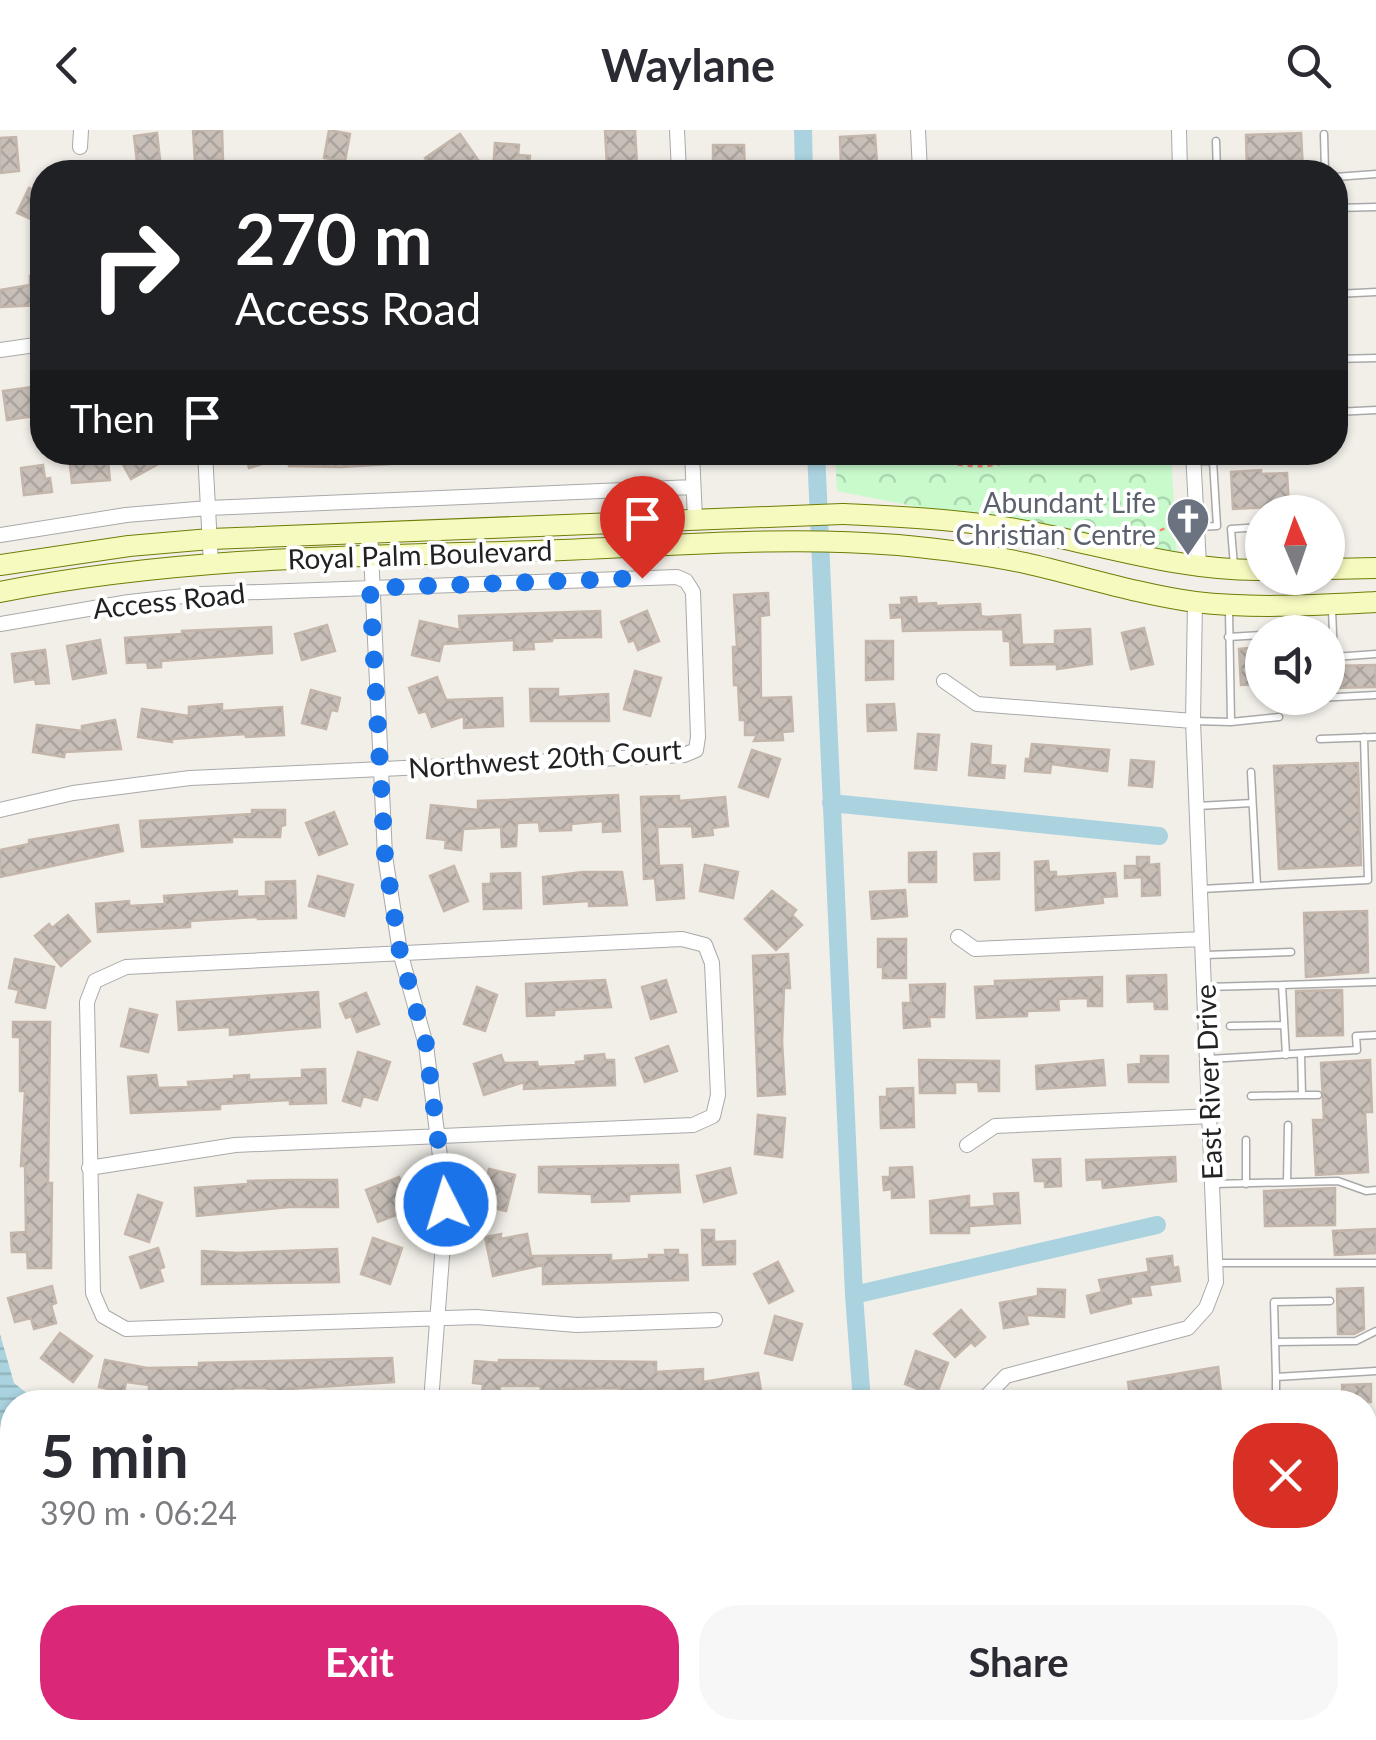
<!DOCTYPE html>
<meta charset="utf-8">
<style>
:root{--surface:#fff;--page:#f7f7f7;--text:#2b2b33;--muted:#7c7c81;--accent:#db2777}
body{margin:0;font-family:Lato,sans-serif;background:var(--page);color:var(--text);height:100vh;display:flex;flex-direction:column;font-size:38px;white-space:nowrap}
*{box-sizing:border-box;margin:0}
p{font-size:32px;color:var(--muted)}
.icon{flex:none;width:55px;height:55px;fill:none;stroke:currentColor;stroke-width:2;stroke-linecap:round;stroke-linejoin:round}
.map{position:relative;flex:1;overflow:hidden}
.drawer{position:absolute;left:0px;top:1260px;width:1378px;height:350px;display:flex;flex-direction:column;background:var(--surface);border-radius:40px 40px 0 0;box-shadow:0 2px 8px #0004}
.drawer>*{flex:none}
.top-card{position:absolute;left:30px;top:30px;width:1318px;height:305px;border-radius:40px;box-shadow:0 2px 8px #0004;background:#202124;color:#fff;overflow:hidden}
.needle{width:65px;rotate:358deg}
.buttons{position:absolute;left:1245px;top:365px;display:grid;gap:20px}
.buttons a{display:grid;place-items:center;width:100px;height:100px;border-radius:50%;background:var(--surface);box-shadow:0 2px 8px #0004;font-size:50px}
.pin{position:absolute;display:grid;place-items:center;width:85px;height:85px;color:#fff;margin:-102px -42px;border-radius:50% 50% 50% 0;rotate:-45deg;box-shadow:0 0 10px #0007}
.pin .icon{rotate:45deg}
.me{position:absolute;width:110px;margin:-55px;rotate:355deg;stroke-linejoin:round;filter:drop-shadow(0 0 8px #0008)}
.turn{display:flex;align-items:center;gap:35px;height:210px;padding:0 40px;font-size:45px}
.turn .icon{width:130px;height:130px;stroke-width:2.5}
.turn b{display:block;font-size:70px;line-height:85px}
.then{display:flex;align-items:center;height:95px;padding:0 40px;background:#0003;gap:20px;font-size:38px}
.round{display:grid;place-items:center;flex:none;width:105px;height:105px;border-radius:40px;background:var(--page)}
.headline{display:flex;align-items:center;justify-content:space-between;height:170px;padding:0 40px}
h1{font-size:60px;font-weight:700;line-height:75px}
.button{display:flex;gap:20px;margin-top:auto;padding:20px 40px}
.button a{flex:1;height:115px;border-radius:40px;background:var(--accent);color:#fff;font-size:40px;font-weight:700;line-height:115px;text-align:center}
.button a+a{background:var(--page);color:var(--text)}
header{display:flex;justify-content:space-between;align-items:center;height:130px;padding:0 40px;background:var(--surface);font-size:45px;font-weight:700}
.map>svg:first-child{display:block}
.park{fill:url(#park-crowns)}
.water{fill:url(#water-rules)}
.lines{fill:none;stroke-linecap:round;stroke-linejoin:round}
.canal{stroke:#aad3df;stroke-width:18}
.building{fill:url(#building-cross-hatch);stroke:#c4b6ab;stroke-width:2.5}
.lane-casing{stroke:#a9a9a9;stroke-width:9}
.street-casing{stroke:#a9a9a9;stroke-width:16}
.secondary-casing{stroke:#707d05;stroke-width:22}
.path{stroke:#fa8072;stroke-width:2.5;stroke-dasharray:5 5;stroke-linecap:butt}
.lane{stroke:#fff;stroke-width:6}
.street{stroke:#fff;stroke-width:14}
.secondary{stroke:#f7fabf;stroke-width:20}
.route{stroke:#1a73e8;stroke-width:18;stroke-dasharray:0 32.4}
.labels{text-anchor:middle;stroke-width:8;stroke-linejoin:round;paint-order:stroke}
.worship-label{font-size:28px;fill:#5b616d;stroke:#fff;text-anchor:end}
.street-label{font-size:28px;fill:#222;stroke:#fff}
</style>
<header><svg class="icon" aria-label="back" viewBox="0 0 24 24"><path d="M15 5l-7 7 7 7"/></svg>Waylane<svg class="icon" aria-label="search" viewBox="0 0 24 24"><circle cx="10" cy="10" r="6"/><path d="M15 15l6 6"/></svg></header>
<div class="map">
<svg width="1376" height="1610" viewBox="0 0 1376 1610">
<defs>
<pattern id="park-crowns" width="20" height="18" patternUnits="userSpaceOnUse" patternTransform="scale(2.5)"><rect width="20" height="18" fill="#c8facc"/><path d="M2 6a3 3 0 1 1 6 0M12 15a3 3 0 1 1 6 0" fill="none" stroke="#acd6af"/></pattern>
<pattern id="water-rules" width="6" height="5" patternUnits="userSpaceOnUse" patternTransform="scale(2.5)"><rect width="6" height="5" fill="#aad3df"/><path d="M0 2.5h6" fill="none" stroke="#92b5bf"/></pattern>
<pattern id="building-cross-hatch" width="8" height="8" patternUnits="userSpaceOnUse" patternTransform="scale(2.5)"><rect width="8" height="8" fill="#c7bfb8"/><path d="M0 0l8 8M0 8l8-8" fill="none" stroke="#aba49e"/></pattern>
</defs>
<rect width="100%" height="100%" fill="#f2efe9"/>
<path class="park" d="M957,322L1171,323L1177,428L837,361L835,323Z"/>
<path class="water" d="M0,1204L14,1253L38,1272H12V1391L0,1394Z"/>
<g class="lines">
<path class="canal" d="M803,0L804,42
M816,322L854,1165L862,1272
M831,673L1159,706
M854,1165L1157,1095
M875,1598L876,1610"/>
</g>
<path class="building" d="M193,0H222L223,30L195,32Z
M329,0L350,4L345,31L324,28Z
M605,0H635L637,35L607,36Z
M157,3L160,30L137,32L134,6Z
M1301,3L1303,41L1247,42L1246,5Z
M460,4L478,30L460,42H435L425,28Z
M875,5L877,33L841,35L840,7Z
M16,7L19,41L0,43V8Z
M495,13L519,15L518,25L530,26L528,42H493Z
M713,15H744L745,42H713Z
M29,58L42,64V94L17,83Z
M30,146H42V175L0,177V160L30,155Z
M40,256L42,285L7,290L3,261Z
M107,322L110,350L72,353L69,326Z
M116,322H157L162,332L131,349Z
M245,322H423V332L341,337L289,336V326L249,338Z
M43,335L45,349L50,348L52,362L24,365L21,338Z
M1261,340V344L1287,343L1289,376L1233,379L1231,342Z
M768,463L769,485L760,486L761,568L791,567L793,601L782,602L783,610L754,611L757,605H745V590H740L738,555H734L733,517H737L734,465Z
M916,467L917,474L936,473V476L980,474L981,486L986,487L1020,485L1022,515L1055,514V501L1090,499L1092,534L1057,539V534L1011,535L1010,511H1004L1003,499L903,501L902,487L891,488L890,475H902L901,468Z
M600,481L601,507L552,508V511L533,512L534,519L514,520V510L443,514L439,531L412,525L420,491L460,500L459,486Z
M647,481L659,511L638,520L634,510L629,512L621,492Z
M327,495L335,521L302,530L295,504Z
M271,497L272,523L161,531V537L148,538L147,532L127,533L125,508L182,504V501Z
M1144,498L1153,534L1131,539L1122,503Z
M100,510L106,543L73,549L67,516Z
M866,511H893V549L866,550Z
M1262,517V554L1241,555L1239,519Z
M45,520L49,553L36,554L35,549L15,552L12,524Z
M1376,535V557L1331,558L1330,536Z
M635,541L661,548L650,586L624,579Z
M437,547L446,570L502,568L503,596L464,598V586L432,597L426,581L419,583L409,558Z
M530,559H558V567L608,564L609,591H531Z
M311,560L340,568L337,581L331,580L326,599L302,593Z
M222,574V581L282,577L284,605L246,607L245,604L172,609V612L138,607L142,579L189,586V577Z
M894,574L896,600L868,601L867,575Z
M115,590L121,619L65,622L64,627L33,622L37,595L82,601V596Z
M918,604L939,605L936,640L915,638Z
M972,614L991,616L990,635L1005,636L1004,648L969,645Z
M1032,614L1109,620L1107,641L1051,634L1050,643L1025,641L1026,629H1030Z
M752,620L780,629L768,667L739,657Z
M1131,630L1154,632L1152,657L1129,655Z
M1358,633L1361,735L1279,739L1274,636Z
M618,665L620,701L603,702V691L571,694V700L540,701L539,692L517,693L516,716L502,717L501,697L463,699L461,720L445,718L446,710L427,708L431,675L478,680V671Z
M679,666V671L725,667L728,696L712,698L713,705L693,707L692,696L657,697L659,736L682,735L684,768L657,770L655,748L644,749L641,667Z
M252,680H285V695L281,696L280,707H232V712L142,717L140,691L252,684Z
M334,682L347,714L319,725L306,693Z
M118,695L123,721L0,747V720L29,714V710Z
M936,722V752H909V723Z
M999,723V749L975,750L974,724Z
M1137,727H1149V735L1159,734L1160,765L1142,766V747L1125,748V736H1137Z
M1048,731L1049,742H1056V747L1115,743L1117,766L1102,767L1103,773L1036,780L1035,732Z
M705,735L738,742L733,768L700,761Z
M454,736L468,771L444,781L430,746Z
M583,742H622L627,775L589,776V771L544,774L543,747Z
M520,743L521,778L484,779L483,754H491V744Z
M318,746L353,755L344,786L309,776Z
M295,751L296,788L258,789V787L190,791V797L98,802L96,774L129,771V776L165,774L164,766L237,761V767L266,766V752Z
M905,760L907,786L872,789L870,762Z
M772,761L796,780L792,785L802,795L776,820L745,789Z
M1367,781L1368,842L1306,847L1304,783Z
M68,785L90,811L61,836L35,806L49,794L52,798Z
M878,809H906V848H883V837H878Z
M788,824L790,858H784L782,911L785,964L758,966L753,826Z
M15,829L54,837L45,878L16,872L19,860L9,858Z
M1166,845L1167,879H1155L1154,871L1128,872L1127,846Z
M1102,847V876H1088V868L1058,869L1059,880L1027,881V886L977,888L975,857L995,856V851Z
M605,850L611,877L554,880V885L527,886L526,854Z
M666,850L676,882L651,889L642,857Z
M945,854L944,887H929L930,896L904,898L903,873H911L910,855Z
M477,857L497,865L485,901L464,894Z
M1342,860L1343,905L1297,906L1296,861Z
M318,862L320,897L230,905V897L179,900L177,872Z
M366,863L379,894L357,902L351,886L346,888L340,874Z
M130,879L157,885L148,922L121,916Z
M13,892H50L48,1053H52L51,1138H28L27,1122H12L11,1103L26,1102L25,1036H21L25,961H20V907H13Z
M668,916L677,941L645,952L636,928Z
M358,922L390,932L377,970L363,966L360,976L343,971Z
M604,924L605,930H614L615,955L524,959V952L484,965L474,934L501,925L504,933L537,932L538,937L576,935V932L585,931V926Z
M1141,926H1168V952H1129L1128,935L1141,934Z
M919,930L999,931V961H979L978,952H955V963H920Z
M1103,930L1105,955L1037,959L1036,936Z
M1370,930L1372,982H1365L1368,1042L1316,1045L1313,990H1324L1321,933Z
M325,939L326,973L290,974V970L220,974V979L131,983L128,947L156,945L158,958L189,957L188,952L234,949V946L249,945V950L302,948V940Z
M913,958L914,997L881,998L880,967H887V959Z
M758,985L785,988L782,1027L755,1024Z
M1175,1027L1176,1051L1103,1058L1102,1049L1087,1050L1086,1030Z
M1060,1029L1061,1056L1045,1057V1051H1035L1033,1030Z
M678,1035L680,1062L629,1064V1071L592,1072V1064L539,1062V1037Z
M912,1037L914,1067L892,1068V1059L884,1060L883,1047H890V1038Z
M730,1038L736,1063L704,1072L697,1046Z
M489,1039L515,1045L506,1081L481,1075Z
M399,1047L412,1079L378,1092L366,1060Z
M288,1050H337L338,1077H289L197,1086L195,1058L248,1054V1051Z
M1335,1058V1095L1265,1096L1264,1061Z
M1018,1063L1020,1093L969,1096V1103H931L930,1071L969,1066V1078L995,1076L994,1064Z
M138,1065L162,1073L149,1112L125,1104Z
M1376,1099V1123L1335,1125L1333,1101Z
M702,1100H714V1112L735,1111V1134L703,1135Z
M501,1104L500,1109L527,1104L531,1126L611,1125V1131L649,1129V1125H666L665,1120H678V1125H687L688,1150L543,1154V1135L493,1146L485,1107Z
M373,1108L402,1118L390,1154L361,1144Z
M158,1118L164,1137L159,1139L163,1151L141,1158L130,1127Z
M337,1119L339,1152L202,1154V1121L237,1123Z
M1172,1126L1173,1138L1178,1137L1180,1151L1149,1155L1151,1165L1130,1167L1131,1173L1091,1183L1087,1166L1102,1162L1099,1150L1149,1142L1147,1129Z
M778,1132L793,1161L769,1173L754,1144Z
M52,1156L56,1173L51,1175L56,1193L34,1199L31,1188L15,1192L8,1168Z
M1363,1158L1364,1199L1354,1204H1338L1337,1159Z
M1038,1159L1065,1160L1064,1187L1026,1185L1028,1194L1004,1198L1000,1173L1038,1166Z
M961,1180L985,1207L975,1216L971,1212L955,1227L934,1204Z
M775,1186L802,1194L792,1230L765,1223Z
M60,1203L92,1226L73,1252L41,1228Z
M916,1221L948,1233L936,1266L905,1254Z
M392,1228L394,1252L287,1259V1266H268V1258H233V1265L214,1266V1260L185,1261V1267L149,1268V1255L126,1252L124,1262L99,1257L105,1230L147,1238L199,1237V1233Z
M499,1230L656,1232V1242L703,1239V1252L758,1243L763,1272H724L723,1266H637V1260L620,1261V1258L558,1259V1272H540L541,1256H500L499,1265L482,1264L483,1254L473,1253L475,1231L499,1233Z
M1218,1237L1221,1262L1171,1268L1172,1272H1131L1128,1252Z
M1371,1254V1272H1343L1342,1255Z"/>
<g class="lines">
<g class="lane-casing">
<path id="lane" d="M1324,4L1325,42
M1216,11L1217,42
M1335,47L1376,44
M1335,78L1376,77
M1335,164L1376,162
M1335,229L1376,228
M1335,282L1376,280
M1195,331H1213L1217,396L1198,397
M1234,436L1231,399L1262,397
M1332,480L1334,527L1376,524
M1228,507L1262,505
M1317,568L1376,565
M1194,591L1231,592L1229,481
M1231,592L1279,587
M1320,609L1376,607
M1251,642L1257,756
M1198,676L1252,673
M1201,759L1368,750L1364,607
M1205,825L1291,822
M1282,855L1376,852
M1206,857L1282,855L1286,925
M1230,896L1284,895
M1209,929L1357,920L1356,906L1376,905
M1302,965H1318
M1251,966L1302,965L1301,924
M1246,1010V1054
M1287,1052L1288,995
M1214,1054L1338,1051L1366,1061L1376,1060
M1217,1133H1376
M1330,1171L1274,1172L1276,1247L1376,1241
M1275,1212L1356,1211L1376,1201
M1276,1247V1272
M1365,1405H1376
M1365,1460H1376"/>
</g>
<g class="street-casing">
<path id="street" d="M677,0L679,42
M918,0L920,42
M1179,0L1180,42
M80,17L81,0
M0,220L42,214
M205,322L211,434
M692,322L695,389
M1193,322L1199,435
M370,401L385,726L400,822L426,915L446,1074L431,1272
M0,405L126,385L208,378L693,357
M0,494L129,472L202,464L677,447L686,451L693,462L698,607L696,620L684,625L190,648L73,663L0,680
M944,551L977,574L1193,591
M958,807L975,819L1202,809
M967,1015L995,996L1212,986
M89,1038L235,1015L693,995L713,986L718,965L712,833L705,815L682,809L126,837L95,851L87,872L93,1163L103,1186L126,1199L476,1187L577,1195L715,1190
M981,1272L1006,1246L1188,1198L1206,1178L1216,1152L1193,591L1195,472
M107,1598L108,1610
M417,1598V1610
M985,1607L1376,1599
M706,1610H740L739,1598"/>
</g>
<g class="secondary-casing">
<path id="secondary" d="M0,435L129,416L210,409L842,384C908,387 976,390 1042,404C1115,419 1187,441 1262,440
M1328,439L1376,438
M0,462C176,427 356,426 535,421C655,417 778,405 898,415C940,419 983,424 1025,433C1082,446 1137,464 1195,472C1254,479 1316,475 1376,472"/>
</g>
<path class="path" d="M843,322V329L857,322
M899,322C946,331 985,349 1029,322
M1154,408L1158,401L1177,394
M0,1597H12
M82,1598L85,1610
M760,1598V1610
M120,1602H125L126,1610
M793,1610L803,1607L818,1610
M929,1610H935"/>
<use href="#lane" class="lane"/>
<use href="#street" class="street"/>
<use href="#secondary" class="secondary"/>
</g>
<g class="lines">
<path class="route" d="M446,1074L426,914L400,822L385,726L370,458L642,448"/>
</g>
<defs>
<g id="church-pin" transform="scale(2.25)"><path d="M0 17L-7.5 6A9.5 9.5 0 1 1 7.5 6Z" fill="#6b7280" stroke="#fff"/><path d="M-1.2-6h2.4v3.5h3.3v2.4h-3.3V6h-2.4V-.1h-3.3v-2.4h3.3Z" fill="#fff"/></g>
</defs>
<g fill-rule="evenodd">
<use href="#church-pin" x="1188" y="389"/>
</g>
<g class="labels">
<g class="worship-label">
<text x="1156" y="383">Abundant Life<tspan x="1156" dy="32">Christian Centre</tspan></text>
</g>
<g class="street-label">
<text transform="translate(420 425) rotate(-2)" y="10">Royal Palm Boulevard</text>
<text transform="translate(169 471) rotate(-6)" y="10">Access Road</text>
<text transform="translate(545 629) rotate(-4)" y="10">Northwest 20th Court</text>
<text transform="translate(1209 952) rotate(-92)" y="10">East River Drive</text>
</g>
</g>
</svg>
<div class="buttons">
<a><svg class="needle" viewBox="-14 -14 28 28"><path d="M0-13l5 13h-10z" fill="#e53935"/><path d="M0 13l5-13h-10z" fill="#7c7c81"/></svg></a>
<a><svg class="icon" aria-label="sound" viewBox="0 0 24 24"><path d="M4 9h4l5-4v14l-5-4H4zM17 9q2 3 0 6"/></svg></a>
</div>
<div class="pin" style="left:642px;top:448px;background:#d93025"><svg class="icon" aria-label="arrive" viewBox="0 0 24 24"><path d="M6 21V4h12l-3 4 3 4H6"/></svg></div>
<svg class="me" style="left:446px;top:1074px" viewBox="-20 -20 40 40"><circle r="17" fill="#1a73e8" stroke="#fff" stroke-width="3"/><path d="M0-11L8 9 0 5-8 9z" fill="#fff"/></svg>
<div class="top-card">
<div class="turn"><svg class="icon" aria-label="right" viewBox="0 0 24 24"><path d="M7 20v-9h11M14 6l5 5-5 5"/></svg><div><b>270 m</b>Access Road</div></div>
<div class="then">Then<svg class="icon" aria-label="arrive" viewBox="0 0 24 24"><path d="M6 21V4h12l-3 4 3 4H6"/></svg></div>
</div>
<section class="drawer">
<div class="headline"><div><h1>5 min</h1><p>390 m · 06:24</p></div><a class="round" style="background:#d93025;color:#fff"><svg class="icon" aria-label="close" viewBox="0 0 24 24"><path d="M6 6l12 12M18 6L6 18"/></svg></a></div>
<div class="button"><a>Exit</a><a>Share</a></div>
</section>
</div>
